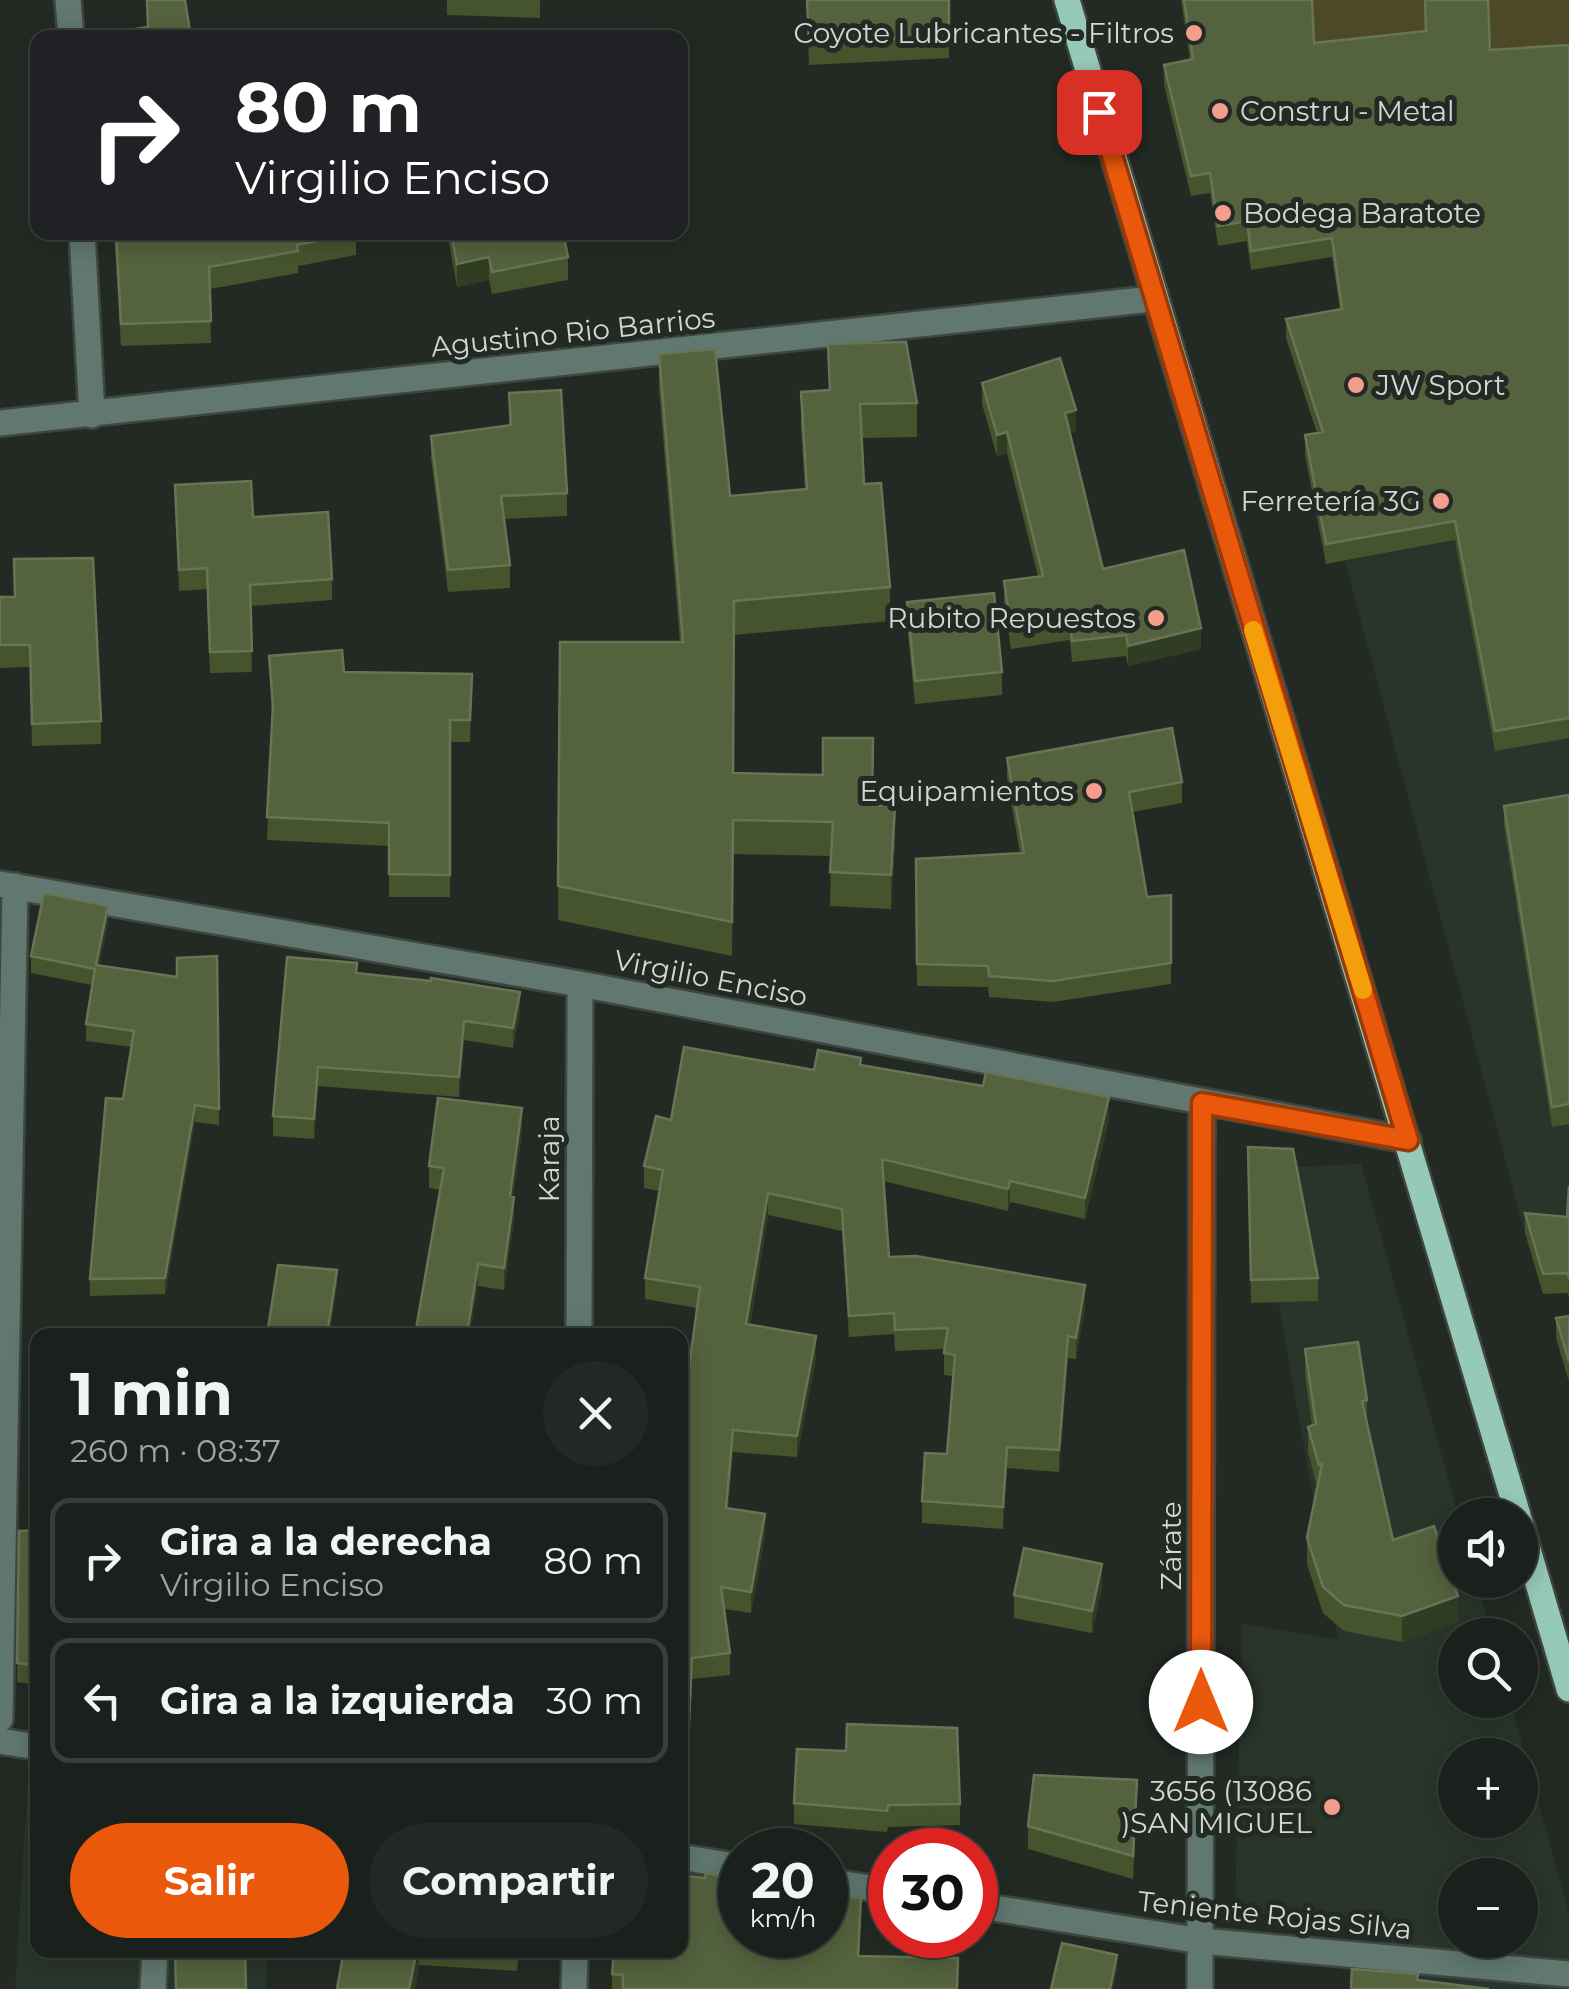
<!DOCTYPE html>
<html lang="es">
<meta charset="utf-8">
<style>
:root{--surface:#1a201b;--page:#232824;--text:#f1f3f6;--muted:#9fa3a3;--line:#383e3a;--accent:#ea580c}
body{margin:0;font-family:Montserrat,sans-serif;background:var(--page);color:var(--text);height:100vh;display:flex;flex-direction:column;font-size:38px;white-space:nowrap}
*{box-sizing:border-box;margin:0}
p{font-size:32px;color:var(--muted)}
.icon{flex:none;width:55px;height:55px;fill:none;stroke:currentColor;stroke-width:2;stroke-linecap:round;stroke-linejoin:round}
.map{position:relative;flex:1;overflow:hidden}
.sheet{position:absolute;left:30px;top:1328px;width:658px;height:630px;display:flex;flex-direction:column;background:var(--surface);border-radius:20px;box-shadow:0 5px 25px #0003,0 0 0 2px var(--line)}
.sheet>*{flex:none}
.guide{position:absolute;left:30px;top:30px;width:658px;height:210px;border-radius:20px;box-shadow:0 5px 25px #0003,0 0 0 2px var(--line);background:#202124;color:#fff;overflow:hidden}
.fabs{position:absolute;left:1438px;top:1498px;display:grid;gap:20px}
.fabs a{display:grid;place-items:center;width:100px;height:100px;border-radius:50%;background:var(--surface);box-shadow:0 5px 25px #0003,0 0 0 2px var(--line);font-size:50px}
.speed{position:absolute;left:718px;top:1828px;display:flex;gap:20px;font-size:50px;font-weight:700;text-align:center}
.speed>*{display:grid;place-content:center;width:130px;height:130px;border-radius:50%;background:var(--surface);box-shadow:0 5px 25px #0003,0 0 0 2px var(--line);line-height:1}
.speed small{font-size:25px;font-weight:400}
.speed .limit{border:15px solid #d22;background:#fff;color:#111}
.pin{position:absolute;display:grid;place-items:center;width:85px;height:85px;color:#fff;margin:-42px;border-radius:20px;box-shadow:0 5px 15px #0006}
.me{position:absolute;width:110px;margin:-55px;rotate:0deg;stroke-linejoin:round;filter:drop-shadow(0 0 8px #0008)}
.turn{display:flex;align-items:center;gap:35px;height:210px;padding:0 40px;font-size:45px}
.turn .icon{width:130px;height:130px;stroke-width:2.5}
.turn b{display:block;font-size:70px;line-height:85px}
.round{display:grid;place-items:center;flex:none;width:105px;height:105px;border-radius:52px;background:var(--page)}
.headline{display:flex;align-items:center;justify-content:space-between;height:170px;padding:0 40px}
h1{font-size:60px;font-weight:700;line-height:75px}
.button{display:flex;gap:20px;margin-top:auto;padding:20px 40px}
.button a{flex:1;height:115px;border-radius:60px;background:var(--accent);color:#fff;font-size:40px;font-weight:700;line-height:115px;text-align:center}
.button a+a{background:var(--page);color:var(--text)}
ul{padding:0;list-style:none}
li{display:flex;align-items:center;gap:30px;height:125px;margin:0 20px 15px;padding:0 20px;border:5px solid var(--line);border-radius:20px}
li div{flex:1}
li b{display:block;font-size:38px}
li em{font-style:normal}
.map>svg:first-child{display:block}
.built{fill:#29352b;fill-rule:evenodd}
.green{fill:#4d4927}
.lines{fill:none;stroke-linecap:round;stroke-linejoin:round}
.minor-casing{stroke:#3f4640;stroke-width:30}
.major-casing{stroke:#3f4640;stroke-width:30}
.minor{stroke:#607870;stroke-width:25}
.major{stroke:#97c9b9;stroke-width:25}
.wall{fill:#45542d}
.shaded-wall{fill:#313d22}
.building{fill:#54623e;stroke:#687456;stroke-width:2.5}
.route-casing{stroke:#983908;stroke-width:25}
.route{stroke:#ea580c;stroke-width:18}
.slow{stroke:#f59e0b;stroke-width:18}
.poi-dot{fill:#f49d8d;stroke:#232a24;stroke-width:4}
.labels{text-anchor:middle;stroke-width:10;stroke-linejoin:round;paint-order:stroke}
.poi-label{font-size:28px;fill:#d2d7d3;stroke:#232a24;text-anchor:end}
.street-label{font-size:28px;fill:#d2d7d3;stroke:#232a24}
</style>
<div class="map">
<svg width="1569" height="1989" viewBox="0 0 1569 1989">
<rect width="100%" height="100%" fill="#232a24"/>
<path class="built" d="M1569,519V1237L1525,1233L1345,561Z
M1361,1164L1458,1515L1455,1580H1476L1492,1635H1455V1700H1510L1569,1914V1989H1399L1387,1924L1235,1911L1242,1624L1338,1640L1255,1169ZM1455,1755H1520V1820H1455ZM1455,1875H1520V1940H1455Z
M29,1761L38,1762V1950H267V1989H15Z"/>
<path class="green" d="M1310,0H1424L1426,51L1314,63Z
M1487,0H1569V65L1502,156Z"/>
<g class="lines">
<g class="minor-casing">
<path id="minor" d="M68,0L71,38
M82,232L92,415
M0,423L1152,299
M0,884L580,984L1408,1140
M579,1335L580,984
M0,1719L15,886
M0,1741L38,1747
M680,1857L740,1867
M825,1881L890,1891
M975,1905L1201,1941L1569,1974
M153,1989L155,1950
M574,1989L575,1950
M1200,1989L1202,1103"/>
</g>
<g class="major-casing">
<path id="major" d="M1067,0L1518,1515
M1520,1522L1569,1689"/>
</g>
<use href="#minor" class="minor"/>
<use href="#major" class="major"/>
</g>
<path class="wall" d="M447,0H540V18L447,15Z
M806,0H949V58L809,65Z
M1181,0H1312L1314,43L1425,31L1424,0L1490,50L1569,45V738L1495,751L1455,540L1326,564L1305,455V435L1317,433L1286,338V319L1340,309L1332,257L1251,270L1247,241L1218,246L1210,193L1191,196L1164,85V65L1190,60Z
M114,232H356V255L298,266V273L210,289L211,343L121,346Z
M447,232H563L568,257V280L492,294L489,280L457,287Z
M828,344L917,403V437L862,438L864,484L890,587V621L734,635L733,773L873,805L895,841L891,909L830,906L831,856L733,854L732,956L558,920L560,642H680L659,388V354L730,496L805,490L801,426V392L829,390Z
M982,383L1076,431L1069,433L1103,569L1201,649L1128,666L1126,656L1072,662L1070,640L1011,649L1004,602V581L1038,576L1007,453L997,456L982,404Z
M509,393L567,493V516L504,519L510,565V588L448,592L431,458V436L509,425Z
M175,485L253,517L332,579V600L250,606L252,672L210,673L207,589L179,591Z
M0,597L101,721V744L32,746L30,667L0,668Z
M907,602L1002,672V695L915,704L907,625Z
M269,656L344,672L472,674L470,742H450V897H389V846L267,840L272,719Z
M1007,758L1182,782V803L1132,812L1147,897L1171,895V984L1053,1002L989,997L988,987L917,986L916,859L1020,853L1007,779Z
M1569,795V1124L1552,1127L1504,826V806Z
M108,922L99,966L177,977L217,956L219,1125L195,1122L165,1294L90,1296V1279L132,1047L86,1041V1024L92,985L31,973V956Z
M357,974L520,1012L513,1048L464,1040L459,1097L318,1086L314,1139L273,1136V1116Z
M861,1065L1109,1119L1085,1219L1010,1202L1008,1211L883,1181L889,1257L1085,1307L1076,1359L1068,1358L1059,1472L1007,1468L1003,1529L922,1523V1501L947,1454L953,1376L944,1375V1349L895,1351L894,1334L849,1337L842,1231L768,1215L750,1325L816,1358L797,1457L733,1452L728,1508L765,1536L751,1613L724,1609L730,1653V1675L692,1679L686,1809L680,1808V1433L697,1308L645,1299V1278L659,1191L644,1188V1166L671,1120L814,1070Z
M522,1131L513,1196L514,1219L504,1290L478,1286L440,1190L429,1188V1166Z
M1248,1147L1318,1278V1301L1251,1303Z
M1569,1186V1299L1568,1293L1543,1294L1525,1233V1213L1567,1217Z
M1569,1316V1382L1556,1338V1318Z
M1305,1349L1367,1400V1424L1393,1540L1458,1621L1402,1642L1344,1631L1323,1613L1307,1564V1538L1317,1487L1308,1452V1427L1312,1425L1305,1375Z
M38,1530V1685L17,1682L19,1531Z
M1102,1587L1092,1633L1014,1618V1595Z
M846,1751L960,1804V1825L888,1827L887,1832L794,1824V1803Z
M1137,1802L1133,1879L1028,1849V1826Z
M861,1920L859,1956L958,1989H612V1974Z
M344,1950H519L517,1971L419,1965L415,1989H337Z"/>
<path class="shaded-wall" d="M489,257V280L457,287V264Z
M1076,410V431L1065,434V413Z
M1007,432V453L997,456V435Z
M1201,628V649L1128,666V646Z
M895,806V841L891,909V875Z
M108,906V922L96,982V965Z
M520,992V1012L513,1048V1028Z
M464,1021V1040L459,1097V1077Z
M318,1067V1086L314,1139V1119Z
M1109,1097V1119L1085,1219V1198Z
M195,1105V1122L165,1294V1278Z
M522,1108V1131L510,1219V1196Z
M1010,1181V1202L1008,1211V1189Z
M768,1193V1215L746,1346V1324Z
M514,1197V1219L504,1290V1268Z
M478,1264V1286L470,1335H467Z
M337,1270V1287L330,1335H327Z
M1085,1285V1307L1076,1359V1338Z
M816,1336V1358L797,1457V1436Z
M1068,1336V1358L1059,1472V1450Z
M733,1430V1452L726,1529V1508Z
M1007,1447V1468L1003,1529V1507Z
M765,1514V1536L751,1613V1592Z
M1102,1564V1587L1092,1633V1611Z
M1458,1596V1621L1402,1642V1616Z
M417,1950H419V1965L415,1989H409Z
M1117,1955V1970L1113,1989H1110Z"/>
<path class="building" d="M147,0H185L191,38H104V34L148,27Z
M807,0H949V36L809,42Z
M1184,0H1312L1314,43L1426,31L1425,0H1488L1490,50L1569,45V718L1495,731L1455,521L1326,544L1305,435L1323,432L1286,319L1342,309L1332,238L1251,251L1247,221L1218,226L1210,173L1191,176L1164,65L1193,59Z
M116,232H356V233L297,245L298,251L209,267L211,321L121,324Z
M451,232H563L568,257L492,272L489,257L457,264Z
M906,342L917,403L860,404L864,484L881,483L890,587L734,601L733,773L823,775V738H873L872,805L895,806L891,875L830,872L833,822L733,820L732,922L558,886L560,642H683L659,354L715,349L730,496L807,489L801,392L830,390L828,344Z
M1060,358L1076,410L1065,413L1103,569L1184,550L1201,628L1128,646L1126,635L1072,641L1070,619L1011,628L1004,581L1043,576L1007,432L997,435L982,383Z
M561,390L567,493L501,496L510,565L448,570L431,436L511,425L509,393Z
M251,481L253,517L328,512L332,579L250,585L252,651L210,652L207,568L179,570L175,485Z
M93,558L101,721L32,724L30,645H0V597H15L14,559Z
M994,593L1002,672L915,681L907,602Z
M342,650L344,672L472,674L470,720H450V875L389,874V823L267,817L273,705L269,656Z
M1172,728L1182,782L1129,792L1147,897L1171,895V963L1053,981L989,976L988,966L917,964L916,859L1024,853L1007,758Z
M1569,795V1104L1552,1107L1504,806Z
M44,893L108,906L96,965L177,977V958L217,956L219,1109L195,1105L165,1278L90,1279L106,1098L123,1099L134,1031L86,1024L95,969L31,956Z
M287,957L357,963L356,973L431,981V978L520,992L513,1028L464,1021L459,1077L318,1067L314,1119L273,1116Z
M684,1047L814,1070L818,1050L861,1058L860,1065L983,1086L986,1072L1109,1097L1085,1198L1010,1181L1008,1189L882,1159L889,1257L916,1256L1085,1285L1076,1338L1068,1336L1059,1450L1007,1447L1003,1507L922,1501L925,1453L947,1454L955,1355L944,1353L948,1328L895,1330L894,1313L849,1316L842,1209L768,1193L746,1324L816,1336L797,1436L733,1430L726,1508L765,1514L751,1592L721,1587L730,1653L692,1658L686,1787H680V1496L684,1472H680V1433L700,1287L645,1278L663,1170L644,1166L656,1116L671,1120Z
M438,1098L522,1108L510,1196L514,1197L504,1268L478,1264L467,1335H415L444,1168L429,1166Z
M1248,1147L1293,1149L1318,1278L1251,1280Z
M1569,1186V1279L1568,1273L1543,1274L1525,1213L1567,1217Z
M278,1265L337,1270L327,1335H267Z
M1569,1316V1362L1556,1318Z
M1358,1342L1367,1400L1362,1401L1393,1540L1434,1526L1458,1596L1402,1616L1344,1605L1323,1587L1307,1538L1322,1464L1319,1465L1308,1427L1316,1424L1305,1349Z
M38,1530V1666L17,1663L19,1531Z
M1024,1548L1102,1564L1092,1611L1014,1595Z
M847,1724L957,1728L960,1804L888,1805L887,1811L794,1803L797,1749L846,1751Z
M1034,1775L1137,1780L1133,1856L1028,1826Z
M706,1873L740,1880V1935H825V1896L861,1898L858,1956L958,1958L957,1989H623V1975L612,1974L614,1950H680V1875L705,1878Z
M1062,1943L1117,1955L1110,1989H1051Z
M175,1950H245L246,1989H176Z
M344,1950H417L409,1989H337Z
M1352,1969L1418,1974L1417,1980L1489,1989H1351Z"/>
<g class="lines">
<g class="route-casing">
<path id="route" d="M1099,112L1408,1140L1202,1103L1201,1702"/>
</g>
<use href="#route" class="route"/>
<path class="slow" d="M1253,630L1363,990"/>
</g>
<g class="poi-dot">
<circle cx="1194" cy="33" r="10"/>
<circle cx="1220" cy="111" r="10"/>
<circle cx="1223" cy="213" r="10"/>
<circle cx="1356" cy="385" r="10"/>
<circle cx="1441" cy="501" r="10"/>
<circle cx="1156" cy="618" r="10"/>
<circle cx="1094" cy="791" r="10"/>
<circle cx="1332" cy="1807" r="10"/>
</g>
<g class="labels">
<g class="poi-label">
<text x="1174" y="43">Coyote Lubricantes - Filtros</text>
<text x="1240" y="121" text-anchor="start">Constru - Metal</text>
<text x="1243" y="223" text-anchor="start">Bodega Baratote</text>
<text x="1376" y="395" text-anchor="start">JW Sport</text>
<text x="1421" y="511">Ferretería 3G</text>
<text x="1136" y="628">Rubito Repuestos</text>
<text x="1074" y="801">Equipamientos</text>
<text x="1312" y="1801">3656 (13086<tspan x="1312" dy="32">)SAN MIGUEL</tspan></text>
</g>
<g class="street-label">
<text transform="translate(573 332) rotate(-6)" y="10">Agustino Rio Barrios</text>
<text transform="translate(711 978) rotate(11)" y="10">Virgilio Enciso</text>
<text transform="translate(549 1159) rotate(-90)" y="10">Karaja</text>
<text transform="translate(1171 1546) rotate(-90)" y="10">Zárate</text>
<text transform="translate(1275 1915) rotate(6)" y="10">Teniente Rojas Silva</text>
</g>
</g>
</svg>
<div class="fabs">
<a><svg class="icon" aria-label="sound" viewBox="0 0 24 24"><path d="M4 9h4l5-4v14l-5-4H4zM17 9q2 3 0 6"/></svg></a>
<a><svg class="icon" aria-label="search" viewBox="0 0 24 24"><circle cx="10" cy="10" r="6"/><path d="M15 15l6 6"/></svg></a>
<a>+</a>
<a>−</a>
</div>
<div class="speed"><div>20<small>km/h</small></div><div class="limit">30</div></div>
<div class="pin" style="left:1099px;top:112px;background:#d93025"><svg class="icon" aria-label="arrive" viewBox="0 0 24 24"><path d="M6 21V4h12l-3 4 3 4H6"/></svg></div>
<svg class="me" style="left:1201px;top:1702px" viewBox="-20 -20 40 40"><circle r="19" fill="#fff"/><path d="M0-13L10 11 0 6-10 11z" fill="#ea580c"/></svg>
<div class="guide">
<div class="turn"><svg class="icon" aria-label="right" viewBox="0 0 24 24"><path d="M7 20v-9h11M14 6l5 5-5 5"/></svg><div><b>80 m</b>Virgilio Enciso</div></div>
</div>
<section class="sheet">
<div class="headline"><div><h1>1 min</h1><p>260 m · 08:37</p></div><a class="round"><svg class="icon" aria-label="close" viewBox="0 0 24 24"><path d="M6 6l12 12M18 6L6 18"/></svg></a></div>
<ul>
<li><svg class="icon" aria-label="right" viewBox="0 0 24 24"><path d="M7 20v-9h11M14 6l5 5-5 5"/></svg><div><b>Gira a la derecha</b><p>Virgilio Enciso</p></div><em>80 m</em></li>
<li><svg class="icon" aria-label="left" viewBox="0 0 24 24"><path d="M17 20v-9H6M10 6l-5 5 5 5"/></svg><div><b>Gira a la izquierda</b></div><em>30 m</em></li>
</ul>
<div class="button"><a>Salir</a><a>Compartir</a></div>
</section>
</div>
